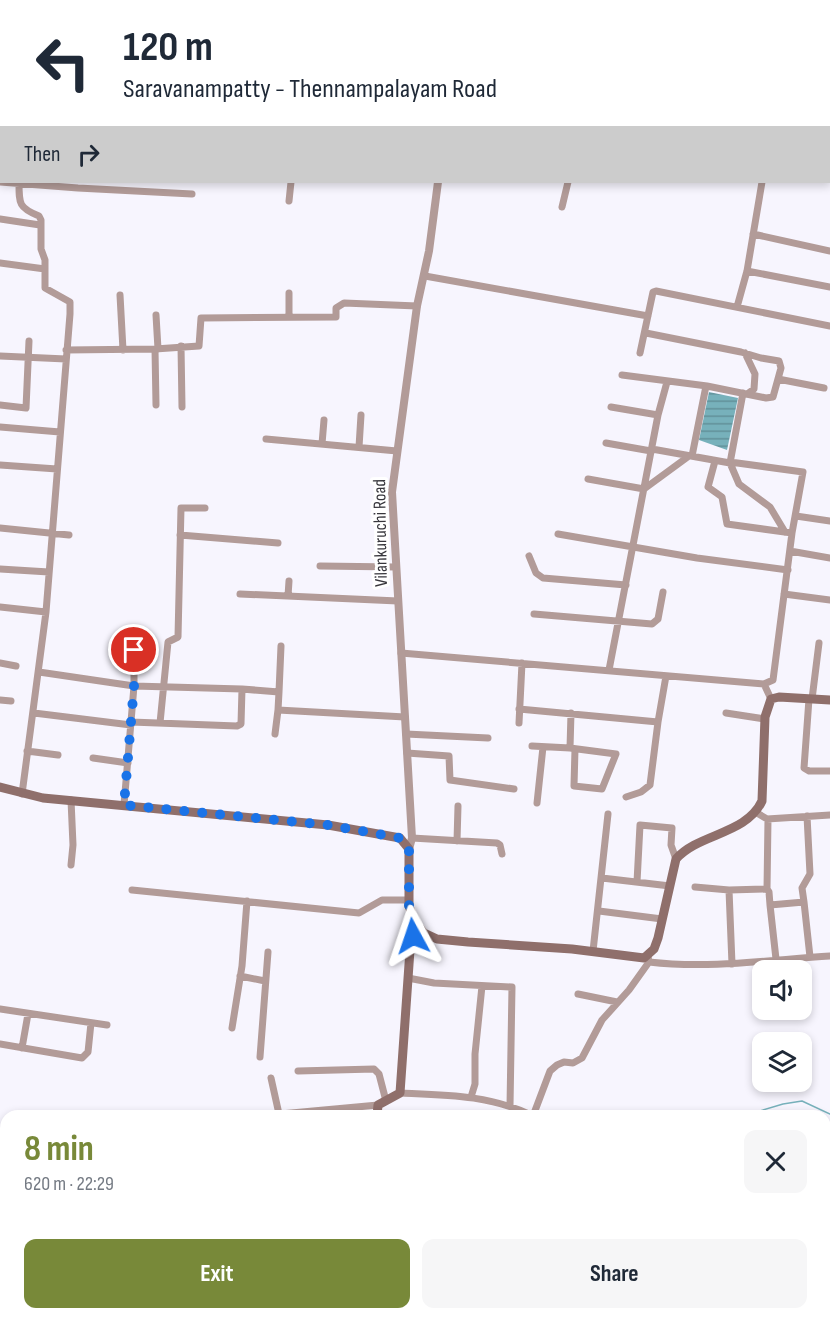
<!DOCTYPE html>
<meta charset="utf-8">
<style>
:root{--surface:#fff;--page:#f6f6f7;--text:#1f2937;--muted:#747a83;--accent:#788939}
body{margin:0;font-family:"Sofia Sans Condensed",sans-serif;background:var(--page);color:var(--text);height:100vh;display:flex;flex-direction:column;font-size:22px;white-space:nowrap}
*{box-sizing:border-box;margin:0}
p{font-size:20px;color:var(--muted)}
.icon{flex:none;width:33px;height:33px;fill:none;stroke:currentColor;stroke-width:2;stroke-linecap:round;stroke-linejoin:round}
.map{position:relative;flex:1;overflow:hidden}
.side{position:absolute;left:0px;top:1110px;width:831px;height:210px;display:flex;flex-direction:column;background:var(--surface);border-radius:18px 18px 0 0;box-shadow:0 3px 9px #0003}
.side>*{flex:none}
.top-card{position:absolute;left:0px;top:0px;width:831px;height:183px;box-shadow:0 3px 9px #0003;background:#fff;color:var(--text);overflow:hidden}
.buttons{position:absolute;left:752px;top:960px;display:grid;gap:12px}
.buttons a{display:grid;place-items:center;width:60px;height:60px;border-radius:12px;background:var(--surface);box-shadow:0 3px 9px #0003;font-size:30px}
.pin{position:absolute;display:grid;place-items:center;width:51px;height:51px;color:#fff;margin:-26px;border:3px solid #fff;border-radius:50%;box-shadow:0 2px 6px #0007}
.me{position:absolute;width:66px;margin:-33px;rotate:355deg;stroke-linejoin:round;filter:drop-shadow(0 0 4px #0008)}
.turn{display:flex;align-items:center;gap:21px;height:126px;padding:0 24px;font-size:27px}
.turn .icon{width:78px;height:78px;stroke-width:2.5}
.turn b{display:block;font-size:42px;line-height:51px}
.then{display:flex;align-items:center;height:57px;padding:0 24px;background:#0003;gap:12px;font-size:22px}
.round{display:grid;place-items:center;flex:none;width:63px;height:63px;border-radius:12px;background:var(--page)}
.head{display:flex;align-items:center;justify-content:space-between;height:102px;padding:0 24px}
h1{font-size:36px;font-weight:700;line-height:45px;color:var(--accent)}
.action{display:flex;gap:12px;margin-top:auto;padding:12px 24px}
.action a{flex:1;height:69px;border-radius:12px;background:var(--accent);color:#fff;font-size:24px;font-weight:700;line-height:69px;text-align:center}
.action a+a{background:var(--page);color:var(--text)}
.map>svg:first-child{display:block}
.built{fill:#eeeafc}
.water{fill:url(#water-rules)}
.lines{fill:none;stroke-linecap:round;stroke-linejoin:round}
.stream{stroke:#77b1bb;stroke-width:1.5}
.minor{stroke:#b29b98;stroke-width:7}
.tertiary{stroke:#b29b98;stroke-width:8}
.secondary{stroke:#8f6f6b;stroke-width:9}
.route{stroke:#1a73e8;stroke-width:10;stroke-dasharray:0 18}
.labels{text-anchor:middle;stroke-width:6;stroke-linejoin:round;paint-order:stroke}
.street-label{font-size:18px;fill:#37363c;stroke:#fff}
</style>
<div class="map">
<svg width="830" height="1320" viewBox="0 0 830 1320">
<defs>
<pattern id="water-rules" width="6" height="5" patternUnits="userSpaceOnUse" patternTransform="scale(1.5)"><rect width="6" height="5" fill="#77b1bb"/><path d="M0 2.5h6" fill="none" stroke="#629199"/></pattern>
</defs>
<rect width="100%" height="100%" fill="#f7f5fe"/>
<path class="built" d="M444,1314H575L577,1320H426Z"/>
<path class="water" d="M709,392L738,398L727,450L699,440Z"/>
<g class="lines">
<path class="stream" d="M743,1116L783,1104L802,1101L830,1114
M0,1229L6,1228
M292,1314L303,1320
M414,1320L424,1314"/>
<path class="minor" d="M78,0V2
M136,0L145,2
M736,0L745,2
M29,2V0
M95,2L114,0
M168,2V0
M207,2V0
M622,2V0
M701,2V0
M769,2V0
M0,114H2
M0,182L78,188L192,194
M19,183C19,204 19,208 39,216L41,220V249L45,260V288L70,302V314L46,612L22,794
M289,201L291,182
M562,207L568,182
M0,219L40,225
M753,234L830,251
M0,263L45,269
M747,271L830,287
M425,276L648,316
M289,293V317
M120,295L123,350
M737,307L747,271L762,182
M156,315L158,349
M181,346L182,407
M155,349L156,405
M66,350L155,349L199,346L201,318L336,317V308L344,303L417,306
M640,353L653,292L656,291L830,326
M745,353L755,374L754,389L747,394
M0,356L66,359
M622,375L707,386L766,398L773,397L781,368L779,361L761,358L741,352L646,333
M778,379L824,388
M0,405L26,408L29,341
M611,407L658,415
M0,427L60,432
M266,439L397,451
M606,443L651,451
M322,444L324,420
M359,447L361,415
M652,449L730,463L743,393
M692,456L706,386
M715,461L708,487L722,497L727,524L792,533
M730,462L803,472L792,533L773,680L764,684
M730,463L739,484L770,507L785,532
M0,465L57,469
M588,479L644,489L689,456
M796,516L830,521
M0,528L69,535
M558,534L697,558L788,570
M180,535L278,543
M790,551L830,558
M529,556L536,573L543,578L626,585
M320,566L396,567
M0,569L49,572
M240,594L398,601
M784,594L830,600
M288,596L289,581
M0,607L46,612
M534,614L652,624L658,619L663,592
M401,653L764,684L771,699
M0,663L16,666
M609,670L658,415L667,382
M39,672L134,686V642
M242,689L279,692L278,710L405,717
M279,692L281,646
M809,699L804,768L809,771H830
M812,699L819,643
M0,700L11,701
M519,709L658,722L666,676
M34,713L131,725
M571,713L570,748L616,754L602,789L574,786L575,749
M726,713L765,719
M160,723L168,642L178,637L181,508H205
M519,723L522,663
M275,734L278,710
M406,734L488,738
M532,746L570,748
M27,751L58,755
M407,753L449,756L450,780L514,789
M93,758L128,763
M626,797L641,792L650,785L658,722
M537,803L543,747
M124,805L134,686L242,689L241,724L237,726L131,722
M757,813L767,819L830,815
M412,838L497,843L500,845L502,854
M457,841L458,806
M71,865L73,845L71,800
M602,878L670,886
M637,882L640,825L672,828L671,845L676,859
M695,887L729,890L767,889L769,892L770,905L804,902L802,888L810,874L807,816
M767,889L768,819
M132,890L359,913L382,900H409
M729,890L732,964
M804,902L810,957
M770,905L776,959
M599,911L662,919
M593,951L608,814
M649,962C709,969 769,960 830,956
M240,976L265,981
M408,978L434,983L512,987L510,1106
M578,994L617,1002
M0,1009L107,1025
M232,1028L242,966L247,901
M0,1044L82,1058L88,1052L91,1023
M22,1048L28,1014
M260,1057L268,952
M298,1071L374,1069L379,1074L386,1101
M271,1078L279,1114
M400,1093C446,1095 491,1095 533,1116
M471,1097L475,1084V1054L482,986
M201,1114L259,1115
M259,1116L378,1105
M533,1116L550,1071L557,1065L564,1062L573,1063L582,1058L602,1020L629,990L649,962L648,956
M3,1241L5,1319L33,1320
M51,1314V1320
M608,1314L612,1320
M465,1320L473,1314"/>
<path class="tertiary" d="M481,2V0
M409,849L412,838L392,492L417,306L429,251L438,182"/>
<path class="secondary" d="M0,787L43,798L328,825L400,838L409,849V906L415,922L424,933L437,939L468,942L572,949L644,958L654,949L658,938L676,859C699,833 746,835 762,801L765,717L771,699L779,697L830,700
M377,1116L378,1105L400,1093L410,950L415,922
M353,1314V1320"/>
</g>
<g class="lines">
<path class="route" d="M134,650V686L124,805L328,825L400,838L409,849V906L415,922L413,936"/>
</g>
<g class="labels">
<g class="street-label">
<text transform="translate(380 533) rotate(-91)" y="6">Vilankuruchi Road</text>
</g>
</g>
</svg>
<div class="buttons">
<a><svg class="icon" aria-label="sound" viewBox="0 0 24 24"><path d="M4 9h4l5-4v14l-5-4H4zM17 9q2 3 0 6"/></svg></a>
<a><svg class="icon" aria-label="layers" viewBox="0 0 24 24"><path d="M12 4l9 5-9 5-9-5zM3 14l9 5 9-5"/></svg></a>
</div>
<div class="pin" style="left:134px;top:650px;background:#d93025"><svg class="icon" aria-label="arrive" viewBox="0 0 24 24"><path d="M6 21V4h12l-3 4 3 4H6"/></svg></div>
<svg class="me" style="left:413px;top:936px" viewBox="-20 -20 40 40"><path d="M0-17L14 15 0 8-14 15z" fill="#1a73e8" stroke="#fff" stroke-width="4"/></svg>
<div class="top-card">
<div class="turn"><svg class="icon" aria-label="left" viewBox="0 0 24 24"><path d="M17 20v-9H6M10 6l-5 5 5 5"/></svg><div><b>120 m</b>Saravanampatty - Thennampalayam Road</div></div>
<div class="then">Then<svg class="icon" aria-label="right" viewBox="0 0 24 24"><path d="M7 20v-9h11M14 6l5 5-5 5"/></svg></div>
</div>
<section class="side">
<div class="head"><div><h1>8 min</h1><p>620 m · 22:29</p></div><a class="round"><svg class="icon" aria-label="close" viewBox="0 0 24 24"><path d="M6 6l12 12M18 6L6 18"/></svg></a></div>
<div class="action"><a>Exit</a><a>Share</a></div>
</section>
</div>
